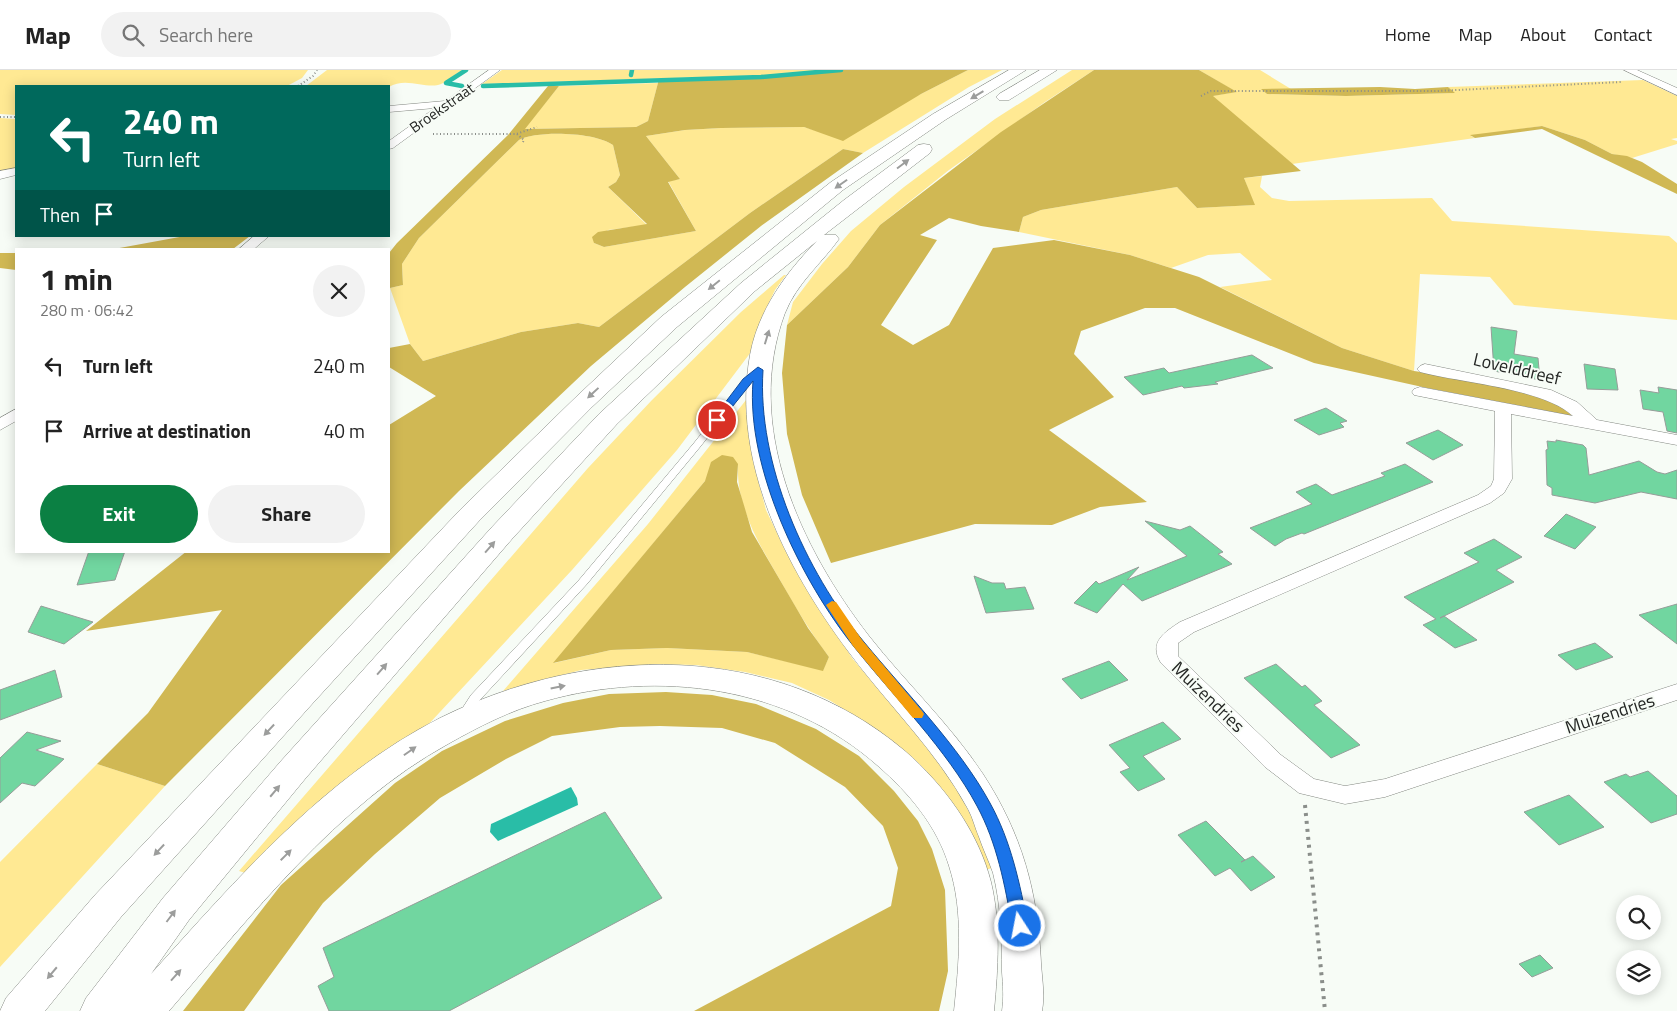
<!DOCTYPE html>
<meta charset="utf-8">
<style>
:root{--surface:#fff;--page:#f2f2f2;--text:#222;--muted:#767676;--line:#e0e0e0;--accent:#0b8043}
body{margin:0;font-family:"Titillium Web",sans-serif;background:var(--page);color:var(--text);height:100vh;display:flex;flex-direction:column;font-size:19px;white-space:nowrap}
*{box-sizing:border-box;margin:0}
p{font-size:16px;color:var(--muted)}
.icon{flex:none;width:28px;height:28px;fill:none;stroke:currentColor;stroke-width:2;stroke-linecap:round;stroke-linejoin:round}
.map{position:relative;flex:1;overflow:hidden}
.side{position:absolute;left:15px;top:178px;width:375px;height:305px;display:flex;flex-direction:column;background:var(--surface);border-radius:0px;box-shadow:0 2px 12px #0003}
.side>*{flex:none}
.guide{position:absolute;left:15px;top:15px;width:375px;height:152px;border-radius:0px;box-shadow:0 2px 12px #0003;background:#00695c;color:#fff;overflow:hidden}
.fabs{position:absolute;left:1616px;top:825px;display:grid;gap:10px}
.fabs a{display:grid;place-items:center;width:45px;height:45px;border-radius:50%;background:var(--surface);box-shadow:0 2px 12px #0003;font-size:25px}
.pin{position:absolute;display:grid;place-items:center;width:42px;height:42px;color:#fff;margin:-21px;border:2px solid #fff;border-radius:50%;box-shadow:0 1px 5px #0007}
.me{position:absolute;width:55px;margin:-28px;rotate:349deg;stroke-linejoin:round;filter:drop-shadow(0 0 4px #0008)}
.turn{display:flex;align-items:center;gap:18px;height:105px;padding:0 25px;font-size:22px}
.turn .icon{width:65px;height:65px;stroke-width:2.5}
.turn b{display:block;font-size:35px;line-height:42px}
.then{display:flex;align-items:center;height:48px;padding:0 25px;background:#0003;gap:10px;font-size:19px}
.round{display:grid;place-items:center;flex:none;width:52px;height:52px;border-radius:26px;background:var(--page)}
.overview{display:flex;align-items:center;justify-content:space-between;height:85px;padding:0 25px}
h1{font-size:30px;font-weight:700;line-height:38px}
.cta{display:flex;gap:10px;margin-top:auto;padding:10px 25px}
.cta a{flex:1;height:58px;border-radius:30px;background:var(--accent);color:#fff;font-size:20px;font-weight:700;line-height:58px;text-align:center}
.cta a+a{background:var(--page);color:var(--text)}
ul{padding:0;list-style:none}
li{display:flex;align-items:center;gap:15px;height:65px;padding:0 25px}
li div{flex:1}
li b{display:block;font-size:19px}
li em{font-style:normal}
header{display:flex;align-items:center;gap:30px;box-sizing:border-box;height:70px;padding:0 25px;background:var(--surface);border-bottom:1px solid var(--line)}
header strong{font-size:24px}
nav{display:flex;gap:28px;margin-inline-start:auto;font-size:18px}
.search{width:350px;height:45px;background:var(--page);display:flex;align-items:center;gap:12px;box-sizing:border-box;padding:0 18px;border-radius:28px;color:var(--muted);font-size:19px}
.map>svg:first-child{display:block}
.green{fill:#ffe993;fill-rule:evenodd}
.forest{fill:#d0b854}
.water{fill:#29bda7}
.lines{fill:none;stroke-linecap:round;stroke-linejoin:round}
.stream{stroke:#29bda7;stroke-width:4.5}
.building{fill:#71d6a0;stroke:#969d99}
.lane-casing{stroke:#838781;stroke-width:1}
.street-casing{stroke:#838781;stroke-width:1}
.highway-casing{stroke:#838781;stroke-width:1}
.path-far1{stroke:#8a8e8a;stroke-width:2;stroke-dasharray:1 2.5;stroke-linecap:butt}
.path{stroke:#8a8e8a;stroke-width:4;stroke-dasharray:3 5;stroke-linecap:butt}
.lane{fill:#fff;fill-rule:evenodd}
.street{fill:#fff;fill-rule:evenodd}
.highway{fill:#fff;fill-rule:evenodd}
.oneway{fill:#9c9d9c}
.route{fill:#1a73e8;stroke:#114b97}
.slow{fill:#f59e0b}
.labels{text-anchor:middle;stroke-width:4;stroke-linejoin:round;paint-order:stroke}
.far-street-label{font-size:15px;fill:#242624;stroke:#f7fcf6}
.street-label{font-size:18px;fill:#242624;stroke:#f7fcf6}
</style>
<header>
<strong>Map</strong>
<div class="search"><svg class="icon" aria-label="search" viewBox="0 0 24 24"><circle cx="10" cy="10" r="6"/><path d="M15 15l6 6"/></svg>Search here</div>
<nav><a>Home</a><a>Map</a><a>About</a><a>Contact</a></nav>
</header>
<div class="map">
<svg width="1677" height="941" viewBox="0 0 1677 941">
<rect width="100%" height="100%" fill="#f7fcf6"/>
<path class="green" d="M0,0H308L302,8L287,16H16V45L0,44Z
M327,0H462C455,4 448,11 441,14C427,20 406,6 389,17L306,16Z
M502,0H823L776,5L482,14Z
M968,0H1002L969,17L863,83L843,79L750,143L599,257L578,253L521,262L423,291L410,274L390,218L403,215L402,194L419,168L519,70C536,60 596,62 613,75L620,105L616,112L608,117L647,155L608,160L594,173L604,177L696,161L668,111L680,109L646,66L685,60L721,58L804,57L827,64L921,24Z
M1072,0H1094L1045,32L949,100L880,155L848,197L787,255L793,232L822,194L851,161L904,117L995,49Z
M1199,0H1260L1291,19H1262L1267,24L1346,26L1454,23L1448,17L1643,10L1677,26V68L1671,69L1677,71V74L1632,88L1612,84L1585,70L1542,56L1471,66L1475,68L1292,94L1212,26L1236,22Z
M658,13L648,51L636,57L524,59L559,16Z
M0,48L16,49V100L0,103Z
M1262,106L1260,117L1272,128L1289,131L1432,128L1452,151L1669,166L1677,173V250L1514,235L1490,207L1420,204L1414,301L1342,278L1220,217L1272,210L1240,183L1208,185L1171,198L1130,185L1019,162L1023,147L1041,140L1177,117L1197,138L1254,135L1244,108Z
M784,205H786L775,220L763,245L751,282L677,380L572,500L426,657C359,690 303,753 249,804L239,801L588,398L652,330L741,242Z
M746,330L754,395L766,440L787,484L852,588L928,678L956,718L980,762L992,798L982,801L908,686L876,659L829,630L792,613L745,602L696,595L654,594L581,600L503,621L648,454ZM738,394C736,437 759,474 780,510C795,537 811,563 829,587L823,600L747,582L667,578L611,580L554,593L705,411Z
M97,694L165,716L0,897V792Z"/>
<path class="forest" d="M823,0H968L921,24L843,71L804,57L721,58L685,60L646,66L680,109L668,112L696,161L604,177L594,173L592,167L598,162L647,154L608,117L616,112L620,105L613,75C596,62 536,60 519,70L419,168L402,194L403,215L390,218L389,183L397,173L508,65L548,16H559L525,59L636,57L648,51L659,9L776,5Z
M1094,0H1199L1237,22L1213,26L1301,101L1244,108L1255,135L1197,138L1177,117L1041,140L1023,147L1019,162L981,156L949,148L920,165L937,170L881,255L913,275L949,255L993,178L1054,170L1130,185L1199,207L1342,278L1414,301L1464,308L1552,330L1573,346L1427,318L1314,293L1175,238H1145L1081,261L1074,284L1114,327L1049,360L1147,432L1100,437L1052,455L975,454L831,493L802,425L787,364L782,303L787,255L848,197L880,155L1001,62Z
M1380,17L1415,19L1448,17L1455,23L1346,26L1267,24L1261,19Z
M1542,56L1585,70L1612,84L1627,86L1642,92L1677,114V124L1542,59L1475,68L1470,65Z
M843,79L863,83L761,156L685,217L591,296L459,421L165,716L97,694L148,643L222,540L86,561L187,481H389V355L436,326L389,297V278L410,274L423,291L521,262L578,253L599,257L750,143Z
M185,166H250L233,179H114Z
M0,183H16V200L0,198Z
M722,385L733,387L738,394L737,412L752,462L808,558L829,587L823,601L747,582L667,578L611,580L553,593L705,411L711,392Z
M666,622L712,625L756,634L816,659L859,686L894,721L918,751L932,779L945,820L948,901L939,941H694L891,836L898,798L883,756L845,717L775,673L722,658L660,656L620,657L552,666L506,689L440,728L375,784L323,833L244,941H183L281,815L395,713L442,681L505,651L563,633L609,624Z"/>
<path class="water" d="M571,717L577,728L578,735L498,771L490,762L491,754Z"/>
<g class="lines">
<path class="stream" d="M631,5L632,0
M462,16L446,13L466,0
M483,16L761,7L841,0"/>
</g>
<path class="building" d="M1491,257L1517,261L1514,284L1538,288L1540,310L1494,301Z
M1252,285L1273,298L1215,312L1218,314L1184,318L1182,316L1143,325L1124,307L1164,298L1169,303Z
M1584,294L1615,299L1618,320L1587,319Z
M1658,317L1677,320V363L1667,361L1663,342L1643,339L1640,320L1659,323Z
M1326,338L1347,351L1340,353L1344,357L1319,365L1294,350Z
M1438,360L1463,375L1433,390L1406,373Z
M1556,370L1583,375L1586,378L1589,405L1639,391L1657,402L1665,404L1677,400V429L1641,422L1595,433L1552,425V418L1547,415L1546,380L1548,379L1547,371L1556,372Z
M1405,394L1433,412L1304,464L1302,463L1286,469L1275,476L1250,458L1312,434L1296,422L1316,414L1332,425L1385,406L1381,403Z
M1566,444L1596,457L1575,479L1544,466Z
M1145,451L1180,460L1190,456L1223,482L1218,484L1232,494L1142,531L1123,514L1097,543L1074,533L1096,511L1099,514L1139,497L1127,510L1187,486Z
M1494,469L1522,487L1496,500L1514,512L1440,548L1444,546L1477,570L1455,578L1423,555L1436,549L1404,527L1479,492L1464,483Z
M89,481H125L115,510L77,515Z
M974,506L992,513H1004L1006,519L1025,517L1034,539L986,543Z
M1677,534V574L1639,545Z
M41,536L93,552L64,574L28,562Z
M1595,573L1613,587L1576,600L1558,585Z
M1109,591L1128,610L1081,629L1062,609Z
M1276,594L1302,617L1305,615L1322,631L1314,635L1360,675L1331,688L1244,608Z
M55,600L62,627L0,650V620Z
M1163,652L1181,669L1143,686L1165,709L1138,721L1120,702L1130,698L1109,675Z
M27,662L61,671L36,680L64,689L35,716L22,713L0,733V688Z
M1648,701L1677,726V744L1651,753L1604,712L1626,704L1630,707Z
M1569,725L1604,757L1559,775L1524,742Z
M605,742L662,828L449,941H329L318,916L334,907L323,878Z
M1206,751L1245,790L1241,792L1253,786L1275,807L1251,821L1230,798L1215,806L1178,765Z
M1540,885L1553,898L1532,907L1519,894Z"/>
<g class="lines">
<g class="lane-casing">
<path id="lane" d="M755,299H761L762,301L750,314L700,377L587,514L479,631L468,648L464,649L460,648L458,645L471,625L579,510L694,373L744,310Z"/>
</g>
<g class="street-casing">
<path id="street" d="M489,0H500L393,78L389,79V71L435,38L389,42V36L445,31Z
M1624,0H1637L1677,18V25Z
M16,98V105L0,109V101Z
M254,166H269L254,179H239Z
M1425,294L1551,320L1577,332L1597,350L1677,365V375L1511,344L1512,409L1504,423L1490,433L1194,562L1178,573V586L1281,685L1314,709L1345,716L1385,709L1677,614V630L1385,727L1345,734L1299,723L1265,697L1161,593C1148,572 1165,562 1180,552L1478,425L1491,416L1494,409L1495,341L1414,325L1412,322L1414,319L1420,317L1573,346C1543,318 1461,313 1420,302L1417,299L1420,296Z
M16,339V351L0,360V348Z"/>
</g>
<g class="highway-casing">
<path id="highway" d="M1009,0H1026L945,50L843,120L677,257L592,337L479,451L313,633L121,847L45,941H0L6,928L95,825L461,439L576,327L661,247L831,112L933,44Z
M1040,0H1057L1009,30H999L996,27L999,24Z
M924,74L930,75L932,79L930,83L824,165H836L839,169C821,194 797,213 785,243C743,355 800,477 869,566C906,613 950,654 983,704C1022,764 1038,822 1041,893C1042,909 1045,925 1042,941H1002C1004,928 1003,915 1002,902C1002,869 1001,835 993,803C989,791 983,779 979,767C975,758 973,748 968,739C936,680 887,634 848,581C786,498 731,391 750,285C758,241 786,202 817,171L755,221L617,354L512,469L305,709L189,850L151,904C237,809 324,707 440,648C588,574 774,570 905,681C944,715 978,761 991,812C1001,854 998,898 994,941H954C959,893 964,842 949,796C937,756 909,723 878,696C788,616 659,599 545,631C511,640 478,657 448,674C337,735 250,847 169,941H80L86,928L163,828L281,691L492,457L599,344L741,213L844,130L918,75Z"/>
</g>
<path class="path-far1" d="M298,16L313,6L317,0
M1201,26L1211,21H1437L1621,12
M0,47H16
M433,64H516L537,57
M517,64L524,70L523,72"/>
<path class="path" d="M1305,735L1325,941"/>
<use href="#lane" class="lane"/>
<use href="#street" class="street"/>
<use href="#highway" class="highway"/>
</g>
<defs><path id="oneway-solid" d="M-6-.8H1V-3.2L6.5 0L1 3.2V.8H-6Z" transform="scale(1.25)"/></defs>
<g class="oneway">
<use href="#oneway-solid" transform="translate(977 25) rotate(149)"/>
<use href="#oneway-solid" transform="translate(903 94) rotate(-37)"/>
<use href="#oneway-solid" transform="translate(841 114) rotate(145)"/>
<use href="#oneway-solid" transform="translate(714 215) rotate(141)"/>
<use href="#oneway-solid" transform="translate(767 267) rotate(-73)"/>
<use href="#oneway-solid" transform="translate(593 323) rotate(137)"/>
<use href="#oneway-solid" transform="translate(490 477) rotate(-49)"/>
<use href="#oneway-solid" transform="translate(382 599) rotate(-49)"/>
<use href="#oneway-solid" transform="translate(558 617) rotate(-11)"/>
<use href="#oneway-solid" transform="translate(269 660) rotate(133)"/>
<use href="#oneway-solid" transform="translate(410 681) rotate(-35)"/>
<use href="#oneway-solid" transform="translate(275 721) rotate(-50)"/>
<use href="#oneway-solid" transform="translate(159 780) rotate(133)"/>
<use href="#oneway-solid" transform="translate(286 785) rotate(-45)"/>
<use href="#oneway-solid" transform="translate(171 846) rotate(-53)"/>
<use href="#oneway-solid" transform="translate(52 903) rotate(130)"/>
<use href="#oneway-solid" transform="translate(176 905) rotate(-48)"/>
</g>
<path class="route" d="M758,297L763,300C757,393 805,501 864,572C905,622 959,676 990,733C1011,771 1020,814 1028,856L1026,860L1020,862L1015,860L1012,856C1005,815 997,773 977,736C947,680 895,628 855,578C801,511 746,398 753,311L720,352H713L712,350L743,309Z"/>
<path class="slow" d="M832,531L836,532L862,570L922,641L924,644L922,648H913L853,576L826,535Z"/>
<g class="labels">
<g class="far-street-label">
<text transform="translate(442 38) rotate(-35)" y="5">Broekstraat</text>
</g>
<g class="street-label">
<text transform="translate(1517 299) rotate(13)" y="6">Lovelddreef</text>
<text transform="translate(1208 627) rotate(44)" y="6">Muizendries</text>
<text transform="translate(1610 644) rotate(-18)" y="6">Muizendries</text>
</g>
</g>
</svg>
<div class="fabs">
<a><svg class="icon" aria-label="search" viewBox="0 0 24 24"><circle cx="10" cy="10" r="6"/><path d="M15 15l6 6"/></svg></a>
<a><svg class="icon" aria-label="layers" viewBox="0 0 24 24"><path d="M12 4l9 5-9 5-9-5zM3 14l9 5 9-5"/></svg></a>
</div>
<div class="pin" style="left:717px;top:350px;background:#d93025"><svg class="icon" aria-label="arrive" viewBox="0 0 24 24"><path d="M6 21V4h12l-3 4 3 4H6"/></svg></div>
<svg class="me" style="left:1020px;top:856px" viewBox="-20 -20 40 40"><circle r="17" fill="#1a73e8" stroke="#fff" stroke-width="3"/><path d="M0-11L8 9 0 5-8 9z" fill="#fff"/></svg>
<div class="guide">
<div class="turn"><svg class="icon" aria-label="left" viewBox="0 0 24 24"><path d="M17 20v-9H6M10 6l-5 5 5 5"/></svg><div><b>240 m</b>Turn left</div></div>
<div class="then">Then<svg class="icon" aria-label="arrive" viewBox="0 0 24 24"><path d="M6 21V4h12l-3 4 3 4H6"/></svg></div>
</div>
<section class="side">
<div class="overview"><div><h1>1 min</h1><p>280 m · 06:42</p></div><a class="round"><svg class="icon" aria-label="close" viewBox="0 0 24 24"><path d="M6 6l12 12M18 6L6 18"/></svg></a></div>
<ul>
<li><svg class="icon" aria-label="left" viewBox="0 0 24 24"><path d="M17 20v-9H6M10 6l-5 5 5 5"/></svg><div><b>Turn left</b></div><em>240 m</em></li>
<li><svg class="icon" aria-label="arrive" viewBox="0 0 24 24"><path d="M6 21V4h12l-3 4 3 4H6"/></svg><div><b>Arrive at destination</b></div><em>40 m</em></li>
</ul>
<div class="cta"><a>Exit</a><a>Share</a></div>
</section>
</div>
